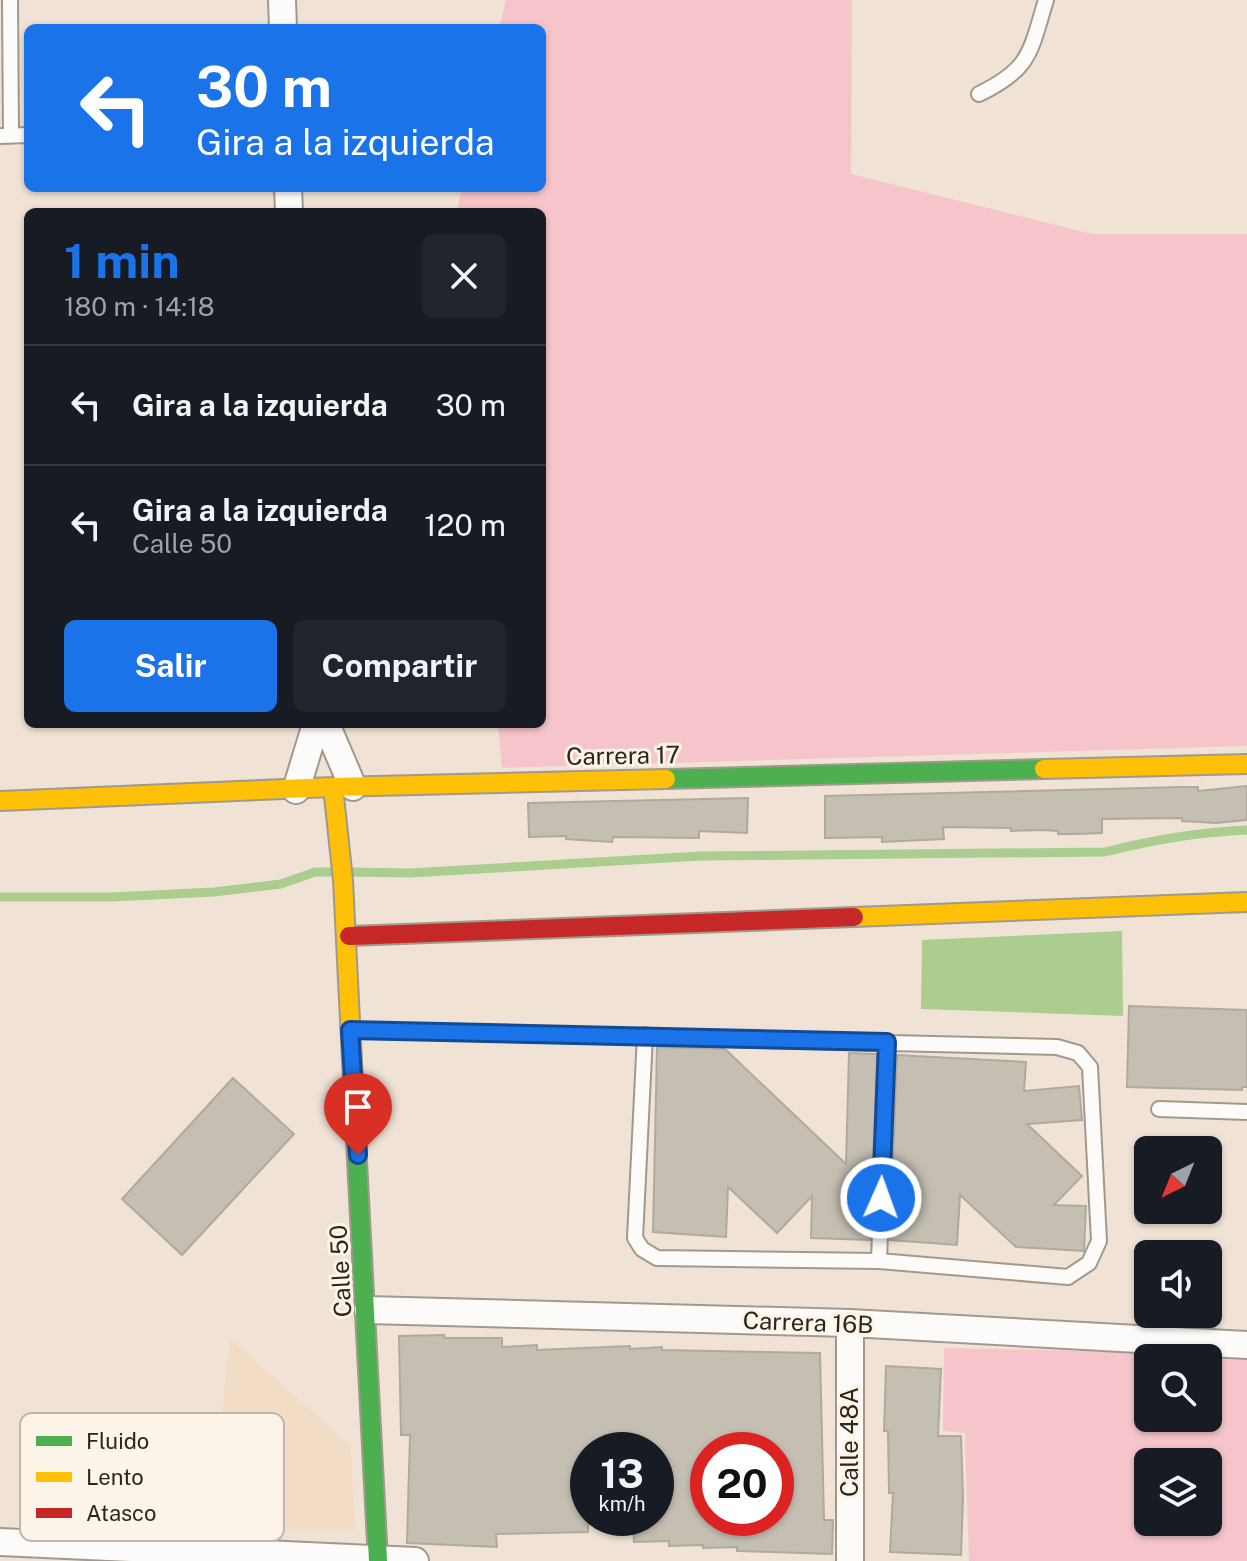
<!DOCTYPE html>
<html lang="es">
<meta charset="utf-8">
<style>
:root{--surface:#171b24;--page:#20242c;--text:#f1f3f6;--muted:#9ea1a6;--line:#363941;--accent:#1a73e8}
body{margin:0;font-family:"Public Sans",sans-serif;background:var(--page);color:var(--text);height:100vh;display:flex;flex-direction:column;font-size:30px;white-space:nowrap}
*{box-sizing:border-box;margin:0}
p{font-size:26px;color:var(--muted)}
.icon{flex:none;width:44px;height:44px;fill:none;stroke:currentColor;stroke-width:2;stroke-linecap:round;stroke-linejoin:round}
.map{position:relative;flex:1;overflow:hidden}
.sheet{position:absolute;left:24px;top:208px;width:522px;height:520px;display:flex;flex-direction:column;background:var(--surface);border-radius:12px;box-shadow:0 2px 6px #0004}
.sheet>*{flex:none}
.banner{position:absolute;left:24px;top:24px;width:522px;height:168px;border-radius:12px;box-shadow:0 2px 6px #0004;background:#1a73e8;color:#fff;overflow:hidden}
.needle{width:52px;rotate:223deg}
.tools{position:absolute;left:1134px;top:1136px;display:grid;gap:16px}
.tools a{display:grid;place-items:center;width:88px;height:88px;border-radius:12px;background:var(--surface);box-shadow:0 2px 6px #0004;font-size:40px}
.speed{position:absolute;left:570px;top:1432px;display:flex;gap:16px;font-size:40px;font-weight:700;text-align:center}
.speed>*{display:grid;place-content:center;width:104px;height:104px;border-radius:50%;background:var(--surface);box-shadow:0 2px 6px #0004;line-height:1}
.speed small{font-size:20px;font-weight:400}
.speed .limit{border:12px solid #d22;background:#fff;color:#111}
.pin{position:absolute;display:grid;place-items:center;width:68px;height:68px;color:#fff;margin:-82px -34px;border-radius:50% 50% 50% 0;rotate:-45deg;box-shadow:0 0 8px #0007}
.pin .icon{rotate:45deg}
.me{position:absolute;width:88px;margin:-44px;rotate:2deg;stroke-linejoin:round;filter:drop-shadow(0 0 6px #0008)}
.turn{display:flex;align-items:center;gap:28px;height:168px;padding:0 40px;font-size:36px}
.turn .icon{width:104px;height:104px;stroke-width:2.5}
.turn b{display:block;font-size:56px;line-height:68px}
.round{display:grid;place-items:center;flex:none;width:84px;height:84px;border-radius:12px;background:var(--page)}
.head{display:flex;align-items:center;justify-content:space-between;height:136px;padding:0 40px}
h1{font-size:48px;font-weight:700;line-height:60px;color:var(--accent)}
.primary-button{display:flex;gap:16px;margin-top:auto;padding:16px 40px}
.primary-button a{flex:1;height:92px;border-radius:12px;background:var(--accent);color:#fff;font-size:32px;font-weight:700;line-height:92px;text-align:center}
.primary-button a+a{background:var(--page);color:var(--text)}
ul{padding:0;list-style:none}
li{display:flex;align-items:center;gap:24px;height:120px;padding:0 40px;border-top:2px solid var(--line)}
li div{flex:1}
li b{display:block;font-size:30px}
li em{font-style:normal}
.map>svg:first-child{display:block}
.built{fill:#f2dcc6}
.green{fill:#f6c5cb;fill-rule:evenodd}
.water{fill:#abcd8f}
.lines{fill:none;stroke-linecap:round;stroke-linejoin:round}
.stream{stroke:#abcd8f;stroke-width:9}
.building{fill:#c5beb3;stroke:#b0a99e;stroke-width:2;fill-rule:evenodd}
.lane-casing{stroke:#a2998e;stroke-width:18}
.street-casing{stroke:#a2998e;stroke-width:30}
.fast-casing{stroke:#a2998e;stroke-width:22}
.slow-casing{stroke:#a2998e;stroke-width:22}
.jam-casing{stroke:#a2998e;stroke-width:22}
.lane{stroke:#fdfbf9;stroke-width:14}
.street{stroke:#fdfbf9;stroke-width:26}
.fast{stroke:#4caf50;stroke-width:18}
.slow{stroke:#ffc107;stroke-width:18}
.jam{stroke:#c62828;stroke-width:18}
.route-casing{stroke:#114b97;stroke-width:20}
.route{stroke:#1a73e8;stroke-width:14}
.labels{text-anchor:middle;stroke-width:6;stroke-linejoin:round;paint-order:stroke}
.street-label{font-size:24px;fill:#2d241b;stroke:#fcf3e9}
.key{fill:#fcf3e9;stroke:#beb5ab;stroke-width:2}
.key-label{font-size:22px;fill:#2d241b}
</style>
<div class="map">
<svg width="1247" height="1561" viewBox="0 0 1247 1561">
<rect width="100%" height="100%" fill="#f0e3d6"/>
<path class="built" d="M230,1338L350,1445L356,1530L210,1527Z"/>
<path class="green" d="M506,0H852L851,174L1092,234H1247V746L502,768L498,724H542V212H457L462,188H542V28H499Z
M944,1348L1128,1352L1247,1360V1561H969L965,1433L943,1431ZM1148,1358H1208V1418H1148ZM1148,1462H1208V1522H1148Z"/>
<path class="water" d="M1122,931L1123,1016L921,1009L922,940Z"/>
<g class="lines">
<path class="stream" d="M349,872L410,873L701,856L1105,852C1152,840 1198,832 1247,830
M0,897H112L214,892L281,884L315,872H334"/>
</g>
<path class="building" d="M1247,786V820L1216,823L1182,821V818L1102,819V833L1076,834H1058V831L1042,830L1011,831V828L943,827L944,839L882,842V837L825,838V796L1183,787H1198V791Z
M748,798L747,833L699,831V838L613,837L612,842L566,839V836L529,837L528,803Z
M1129,1006L1247,1010V1087H1242V1090L1127,1087Z
M657,1047L725,1049L846,1164L849,1053L877,1054L870,1240L811,1238L812,1196L777,1233L728,1187L726,1237L653,1232Z
M897,1055L1026,1062L1024,1091L1079,1086L1082,1120L1027,1124L1082,1176L1054,1205L1086,1206L1084,1251L1016,1247L960,1195L957,1245L890,1240Z
M233,1078L294,1134L182,1255L122,1199Z
M444,1335L445,1338H502V1347L537,1345V1350L630,1346V1349L662,1347V1350L820,1353L824,1520H833L832,1554L737,1551V1547L703,1548V1545L669,1546V1541L634,1542L633,1518H656V1450H588V1532L496,1534L497,1547L407,1543L410,1435H401L399,1336ZM708,1450H776V1518H708Z
M886,1366L941,1369L938,1436H961L963,1498L961,1555L890,1552L893,1493H889L888,1431H884Z"/>
<g class="lines">
<g class="lane-casing">
<path id="lane" d="M10,0L11,136
M979,94C1031,69 1030,52 1046,0
M0,136L28,135
M351,1030L1057,1047L1078,1053L1090,1067L1099,1241L1089,1263L1068,1277L879,1261L657,1258L642,1249L635,1238L645,1035
M1159,1109L1247,1112
M879,1261L887,1042"/>
</g>
<g class="street-casing">
<path id="street" d="M282,0L283,28
M288,188L289,212
M326,724L353,787
M296,790L316,724
M368,1310L850,1323L1247,1345
M0,1542L415,1561
M850,1561V1323"/>
</g>
<g class="fast-casing">
<path id="fast" d="M666,779L1044,769
M356,1141L378,1561"/>
</g>
<g class="slow-casing">
<path id="slow" d="M1044,769L1247,764
M333,787L343,880L356,1141
M0,801L333,787L666,779
M854,917L1247,902"/>
</g>
<g class="jam-casing">
<path id="jam" d="M349,936L854,917"/>
</g>
<use href="#lane" class="lane"/>
<use href="#street" class="street"/>
<use href="#fast" class="fast"/>
<use href="#slow" class="slow"/>
<use href="#jam" class="jam"/>
</g>
<g class="lines">
<g class="route-casing">
<path id="route" d="M358,1155L350,1030L887,1042L881,1198"/>
</g>
<use href="#route" class="route"/>
</g>
<g class="labels">
<g class="street-label">
<text transform="translate(623 756) rotate(-1)" y="8">Carrera 17</text>
<text transform="translate(341 1271) rotate(-93)" y="8">Calle 50</text>
<text transform="translate(808 1323) rotate(2)" y="8">Carrera 16B</text>
<text transform="translate(850 1442) rotate(-90)" y="8">Calle 48A</text>
</g>
</g>
<rect x="20" y="1413" width="264" height="128" rx="12" class="key"/>
<rect x="36" y="1436" width="36" height="10" fill="#4caf50"/>
<rect x="36" y="1472" width="36" height="10" fill="#ffc107"/>
<rect x="36" y="1508" width="36" height="10" fill="#c62828"/>
<g class="key-label">
<text x="86" y="1449">Fluido</text>
<text x="86" y="1485">Lento</text>
<text x="86" y="1521">Atasco</text>
</g>
</svg>
<div class="tools">
<a><svg class="needle" viewBox="-14 -14 28 28"><path d="M0-13l5 13h-10z" fill="#e53935"/><path d="M0 13l5-13h-10z" fill="#9ea1a6"/></svg></a>
<a><svg class="icon" aria-label="sound" viewBox="0 0 24 24"><path d="M4 9h4l5-4v14l-5-4H4zM17 9q2 3 0 6"/></svg></a>
<a><svg class="icon" aria-label="search" viewBox="0 0 24 24"><circle cx="10" cy="10" r="6"/><path d="M15 15l6 6"/></svg></a>
<a><svg class="icon" aria-label="layers" viewBox="0 0 24 24"><path d="M12 4l9 5-9 5-9-5zM3 14l9 5 9-5"/></svg></a>
</div>
<div class="speed"><div>13<small>km/h</small></div><div class="limit">20</div></div>
<div class="pin" style="left:358px;top:1155px;background:#d93025"><svg class="icon" aria-label="arrive" viewBox="0 0 24 24"><path d="M6 21V4h12l-3 4 3 4H6"/></svg></div>
<svg class="me" style="left:881px;top:1198px" viewBox="-20 -20 40 40"><circle r="17" fill="#1a73e8" stroke="#fff" stroke-width="3"/><path d="M0-11L8 9 0 5-8 9z" fill="#fff"/></svg>
<div class="banner">
<div class="turn"><svg class="icon" aria-label="left" viewBox="0 0 24 24"><path d="M17 20v-9H6M10 6l-5 5 5 5"/></svg><div><b>30 m</b>Gira a la izquierda</div></div>
</div>
<section class="sheet">
<div class="head"><div><h1>1 min</h1><p>180 m · 14:18</p></div><a class="round"><svg class="icon" aria-label="close" viewBox="0 0 24 24"><path d="M6 6l12 12M18 6L6 18"/></svg></a></div>
<ul>
<li><svg class="icon" aria-label="left" viewBox="0 0 24 24"><path d="M17 20v-9H6M10 6l-5 5 5 5"/></svg><div><b>Gira a la izquierda</b></div><em>30 m</em></li>
<li><svg class="icon" aria-label="left" viewBox="0 0 24 24"><path d="M17 20v-9H6M10 6l-5 5 5 5"/></svg><div><b>Gira a la izquierda</b><p>Calle 50</p></div><em>120 m</em></li>
</ul>
<div class="primary-button"><a>Salir</a><a>Compartir</a></div>
</section>
</div>
